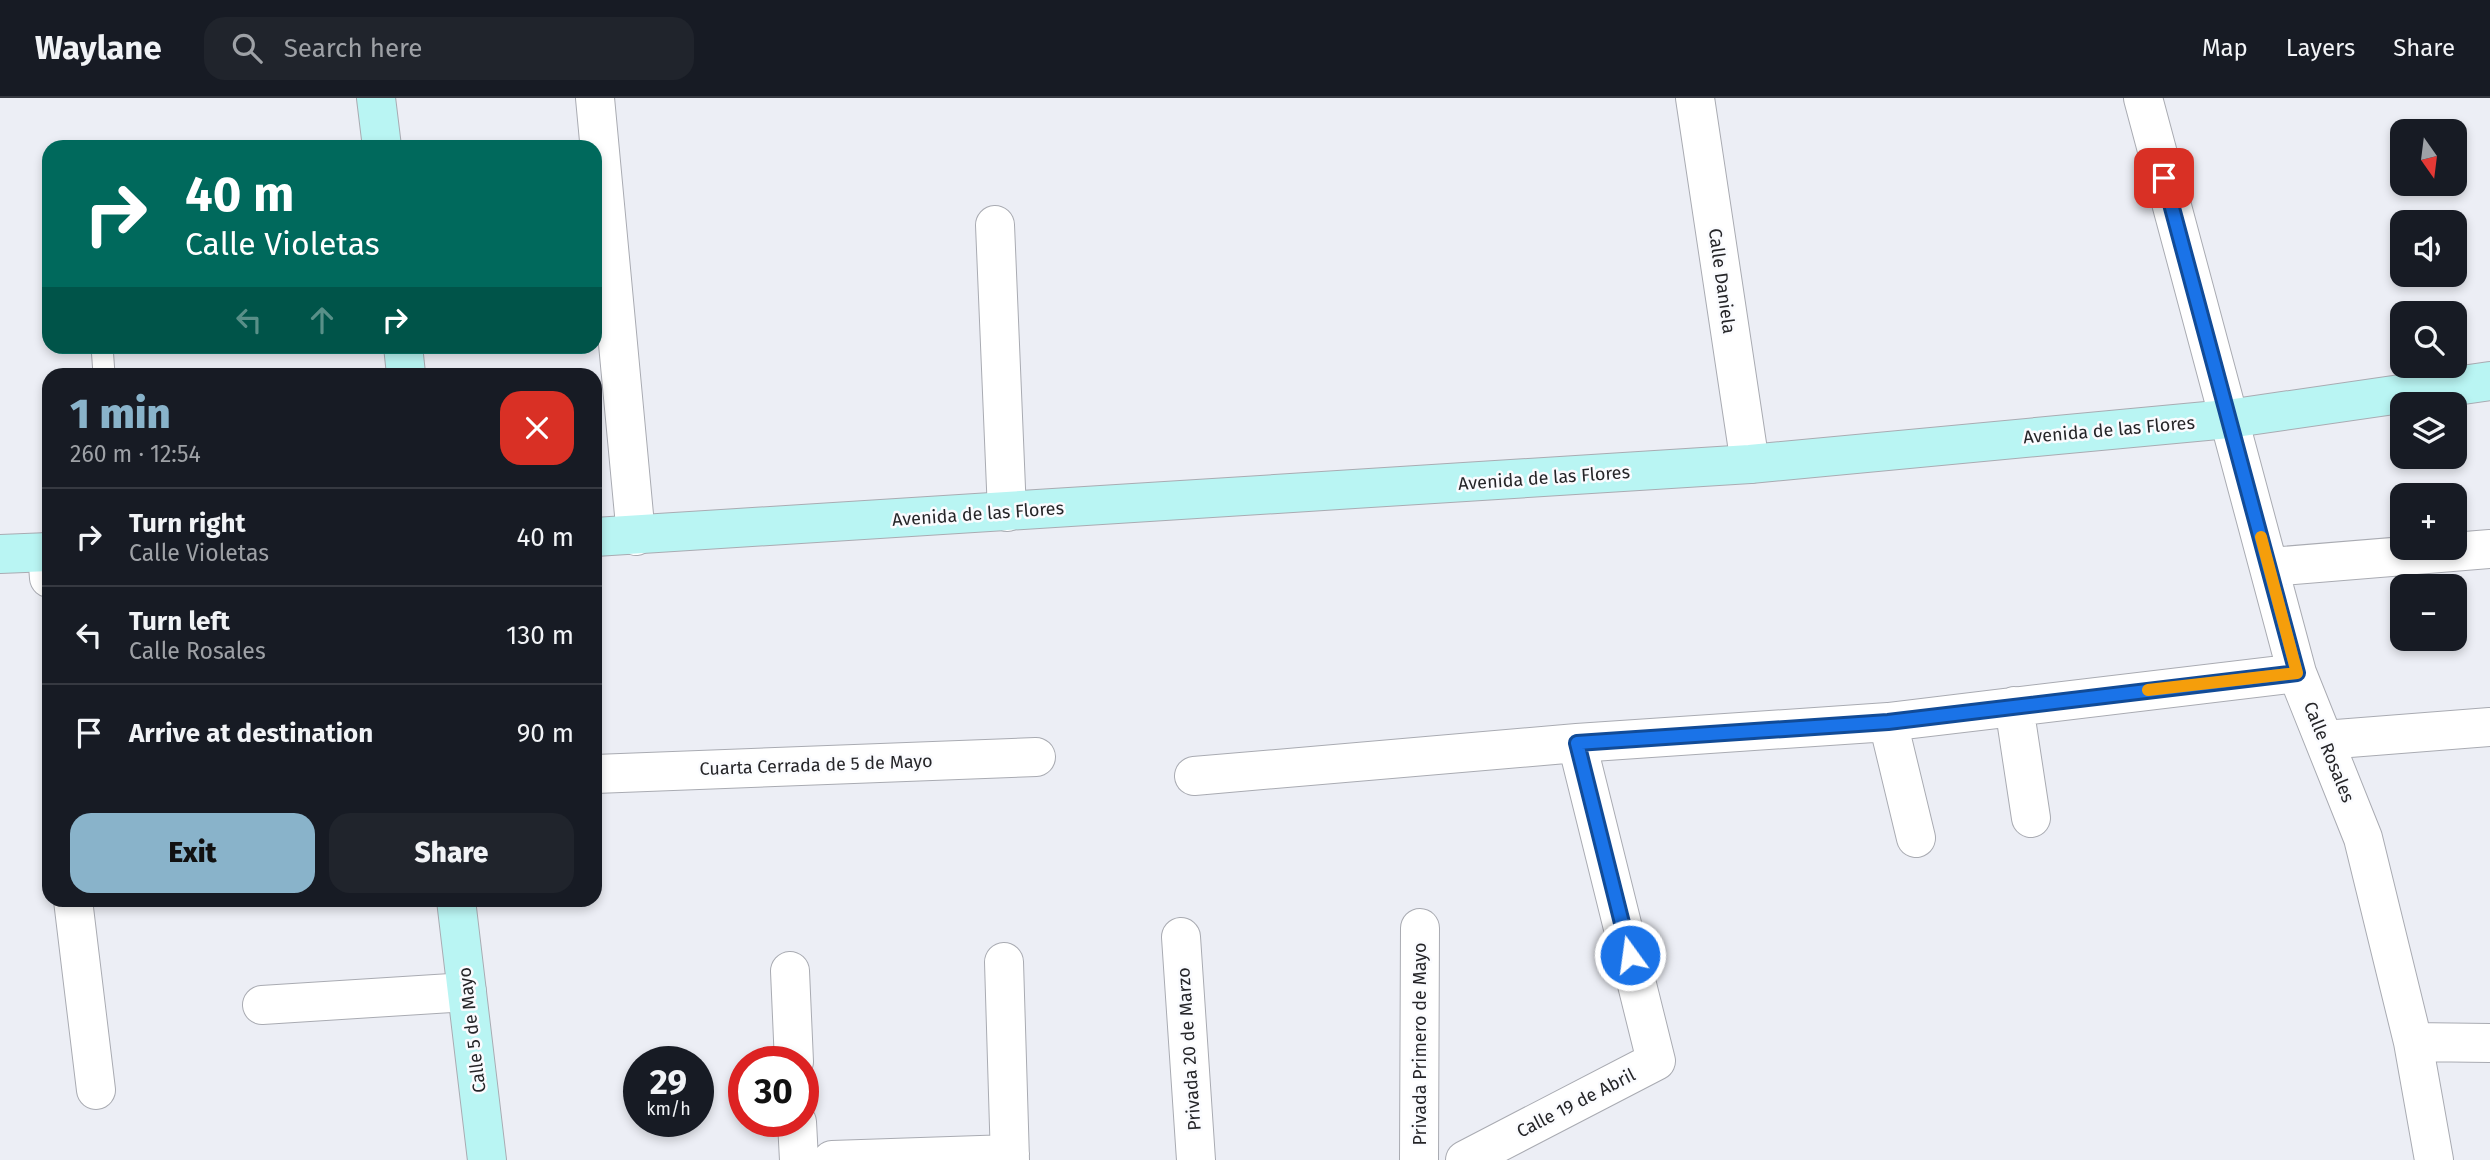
<!DOCTYPE html>
<meta charset="utf-8">
<style>
:root{--surface:#171b24;--page:#20242c;--text:#f1f3f6;--muted:#9ea1a6;--line:#363941;--accent:#89b3ca}
body{margin:0;font-family:"Fira Sans",sans-serif;background:var(--page);color:var(--text);height:100vh;display:flex;flex-direction:column;font-size:26px;white-space:nowrap}
*{box-sizing:border-box;margin:0}
p{font-size:23px;color:var(--muted)}
.icon{flex:none;width:38px;height:38px;fill:none;stroke:currentColor;stroke-width:2;stroke-linecap:round;stroke-linejoin:round}
.map{position:relative;flex:1;overflow:hidden}
.side{position:absolute;left:42px;top:270px;width:560px;height:539px;display:flex;flex-direction:column;background:var(--surface);border-radius:21px;box-shadow:0 4px 10px #0003}
.side>*{flex:none}
.banner{position:absolute;left:42px;top:42px;width:560px;height:214px;border-radius:21px;box-shadow:0 4px 10px #0003;background:#00695c;color:#fff;overflow:hidden}
.needle{width:46px;rotate:166deg}
.tools{position:absolute;left:2390px;top:21px;display:grid;gap:14px}
.tools a{display:grid;place-items:center;width:77px;height:77px;border-radius:14px;background:var(--surface);box-shadow:0 4px 10px #0003;font-size:35px}
.speed{position:absolute;left:623px;top:948px;display:flex;gap:14px;font-size:35px;font-weight:700;text-align:center}
.speed>*{display:grid;place-content:center;width:91px;height:91px;border-radius:50%;background:var(--surface);box-shadow:0 4px 10px #0003;line-height:1}
.speed small{font-size:18px;font-weight:400}
.speed .limit{border:10px solid #d22;background:#fff;color:#111}
.pin{position:absolute;display:grid;place-items:center;width:60px;height:60px;color:#fff;margin:-30px;border-radius:14px;box-shadow:0 4px 10px #0006}
.me{position:absolute;width:77px;margin:-38px;rotate:346deg;stroke-linejoin:round;filter:drop-shadow(0 0 5px #0008)}
.turn{display:flex;align-items:center;gap:24px;height:147px;padding:0 28px;font-size:32px}
.turn .icon{width:91px;height:91px;stroke-width:2.5}
.turn b{display:block;font-size:49px;line-height:60px}
.lanes{display:flex;align-items:center;height:66px;padding:0 28px;background:#0003;justify-content:center;gap:35px;direction:ltr}
.lanes .off{opacity:.35}
.round{display:grid;place-items:center;flex:none;width:74px;height:74px;border-radius:21px;background:var(--page)}
.summary{display:flex;align-items:center;justify-content:space-between;height:119px;padding:0 28px}
h1{font-size:42px;font-weight:800;line-height:52px;color:var(--accent)}
.button{display:flex;gap:14px;margin-top:auto;padding:14px 28px}
.button a{flex:1;height:80px;border-radius:21px;background:var(--accent);color:#111;font-size:28px;font-weight:800;line-height:80px;text-align:center}
.button a+a{background:var(--page);color:var(--text)}
ul{padding:0;list-style:none}
li{display:flex;align-items:center;gap:21px;height:98px;padding:0 28px;border-top:2px solid var(--line)}
li div{flex:1}
li b{display:block;font-size:26px}
li em{font-style:normal}
header{display:flex;align-items:center;gap:42px;box-sizing:border-box;height:98px;padding:0 35px;background:var(--surface);border-bottom:2px solid var(--line)}
header strong{font-size:33px}
nav{display:flex;gap:38px;margin-inline-start:auto;font-size:24px}
.search{width:490px;height:63px;background:var(--page);display:flex;align-items:center;gap:18px;box-sizing:border-box;padding:0 24px;border-radius:21px;color:var(--muted);font-size:26px}
.map>svg:first-child{display:block}
.lines{fill:none;stroke-linecap:round;stroke-linejoin:round}
.lane-casing{stroke:#a9abb2;stroke-width:23}
.street-casing{stroke:#a9abb2;stroke-width:40}
.secondary-casing{stroke:#a9abb2;stroke-width:40}
.lane{stroke:#fff;stroke-width:21}
.street{stroke:#fff;stroke-width:38}
.secondary{stroke:#b9f5f3;stroke-width:38}
.route-casing{stroke:#114b97;stroke-width:18}
.route{stroke:#1a73e8;stroke-width:12}
.slow{stroke:#f59e0b;stroke-width:12}
.labels{text-anchor:middle;stroke-width:5;stroke-linejoin:round;paint-order:stroke}
.street-label{font-size:18px;fill:#252528;stroke:#fafbfe}
</style>
<header>
<strong>Waylane</strong>
<div class="search"><svg class="icon" aria-label="search" viewBox="0 0 24 24"><circle cx="10" cy="10" r="6"/><path d="M15 15l6 6"/></svg>Search here</div>
<nav><a>Map</a><a>Layers</a><a>Share</a></nav>
</header>
<div class="map">
<svg width="2490" height="1062" viewBox="0 0 2490 1062">
<rect width="100%" height="100%" fill="#eceef5"/>
<g class="lines">
<g class="lane-casing">
<path id="lane" d="M102,248L104,276"/>
</g>
<g class="street-casing">
<path id="street" d="M595,0L636,438
M1695,0L1750,366
M2143,0L2297,575L2363,740L2413,944L2434,1062
M995,127L1007,414
M47,454L49,480
M2270,469L2490,451
M2014,608L2031,720
M1888,624L1916,740
M2324,642L2490,629
M595,676L1036,659
M1194,678L1577,645L1888,624L2297,575
M73,802L96,992
M1181,839L1196,1062
M1004,864L1010,1062
M790,873L794,964
M262,907L467,894
M2413,944L2490,945
M797,1024L799,1062
M832,1062L1010,1056
M1419,1062L1420,830
M1465,1062L1656,963L1577,645"/>
</g>
<g class="secondary-casing">
<path id="secondary" d="M376,0L382,49
M403,248L406,276
M595,439L1750,366L2228,321L2490,283
M0,456L49,454
M456,802L487,1062"/>
</g>
<use href="#lane" class="lane"/>
<use href="#street" class="street"/>
<use href="#secondary" class="secondary"/>
</g>
<g class="lines">
<g class="route-casing">
<path id="route" d="M1630,857L1577,645L1888,624L2297,575L2164,80"/>
</g>
<use href="#route" class="route"/>
<path class="slow" d="M2148,592L2297,575L2261,439"/>
</g>
<g class="labels">
<g class="street-label">
<text transform="translate(1722 183) rotate(82)" y="6">Calle Daniela</text>
<text transform="translate(2109 332) rotate(-5)" y="6">Avenida de las Flores</text>
<text transform="translate(1544 380) rotate(-4)" y="6">Avenida de las Flores</text>
<text transform="translate(978 416) rotate(-4)" y="6">Avenida de las Flores</text>
<text transform="translate(2329 654) rotate(68)" y="6">Calle Rosales</text>
<text transform="translate(816 667) rotate(-2)" y="6">Cuarta Cerrada de 5 de Mayo</text>
<text transform="translate(472 932) rotate(-97)" y="6">Calle 5 de Mayo</text>
<text transform="translate(1420 946) rotate(-90)" y="6">Privada Primero de Mayo</text>
<text transform="translate(1189 951) rotate(-94)" y="6">Privada 20 de Marzo</text>
<text transform="translate(1576 1005) rotate(-27)" y="6">Calle 19 de Abril</text>
</g>
</g>
</svg>
<div class="tools">
<a><svg class="needle" viewBox="-14 -14 28 28"><path d="M0-13l5 13h-10z" fill="#e53935"/><path d="M0 13l5-13h-10z" fill="#9ea1a6"/></svg></a>
<a><svg class="icon" aria-label="sound" viewBox="0 0 24 24"><path d="M4 9h4l5-4v14l-5-4H4zM17 9q2 3 0 6"/></svg></a>
<a><svg class="icon" aria-label="search" viewBox="0 0 24 24"><circle cx="10" cy="10" r="6"/><path d="M15 15l6 6"/></svg></a>
<a><svg class="icon" aria-label="layers" viewBox="0 0 24 24"><path d="M12 4l9 5-9 5-9-5zM3 14l9 5 9-5"/></svg></a>
<a>+</a>
<a>−</a>
</div>
<div class="speed"><div>29<small>km/h</small></div><div class="limit">30</div></div>
<div class="pin" style="left:2164px;top:80px;background:#d93025"><svg class="icon" aria-label="arrive" viewBox="0 0 24 24"><path d="M6 21V4h12l-3 4 3 4H6"/></svg></div>
<svg class="me" style="left:1630px;top:857px" viewBox="-20 -20 40 40"><circle r="17" fill="#1a73e8" stroke="#fff" stroke-width="3"/><path d="M0-11L8 9 0 5-8 9z" fill="#fff"/></svg>
<div class="banner">
<div class="turn"><svg class="icon" aria-label="right" viewBox="0 0 24 24"><path d="M7 20v-9h11M14 6l5 5-5 5"/></svg><div><b>40 m</b>Calle Violetas</div></div>
<div class="lanes"><svg class="icon off" aria-label="left" viewBox="0 0 24 24"><path d="M17 20v-9H6M10 6l-5 5 5 5"/></svg><svg class="icon off" aria-label="ahead" viewBox="0 0 24 24"><path d="M12 20V5M6 11l6-6 6 6"/></svg><svg class="icon" aria-label="right" viewBox="0 0 24 24"><path d="M7 20v-9h11M14 6l5 5-5 5"/></svg></div>
</div>
<section class="side">
<div class="summary"><div><h1>1 min</h1><p>260 m · 12:54</p></div><a class="round" style="background:#d93025;color:#fff"><svg class="icon" aria-label="close" viewBox="0 0 24 24"><path d="M6 6l12 12M18 6L6 18"/></svg></a></div>
<ul>
<li><svg class="icon" aria-label="right" viewBox="0 0 24 24"><path d="M7 20v-9h11M14 6l5 5-5 5"/></svg><div><b>Turn right</b><p>Calle Violetas</p></div><em>40 m</em></li>
<li><svg class="icon" aria-label="left" viewBox="0 0 24 24"><path d="M17 20v-9H6M10 6l-5 5 5 5"/></svg><div><b>Turn left</b><p>Calle Rosales</p></div><em>130 m</em></li>
<li><svg class="icon" aria-label="arrive" viewBox="0 0 24 24"><path d="M6 21V4h12l-3 4 3 4H6"/></svg><div><b>Arrive at destination</b></div><em>90 m</em></li>
</ul>
<div class="button"><a>Exit</a><a>Share</a></div>
</section>
</div>
